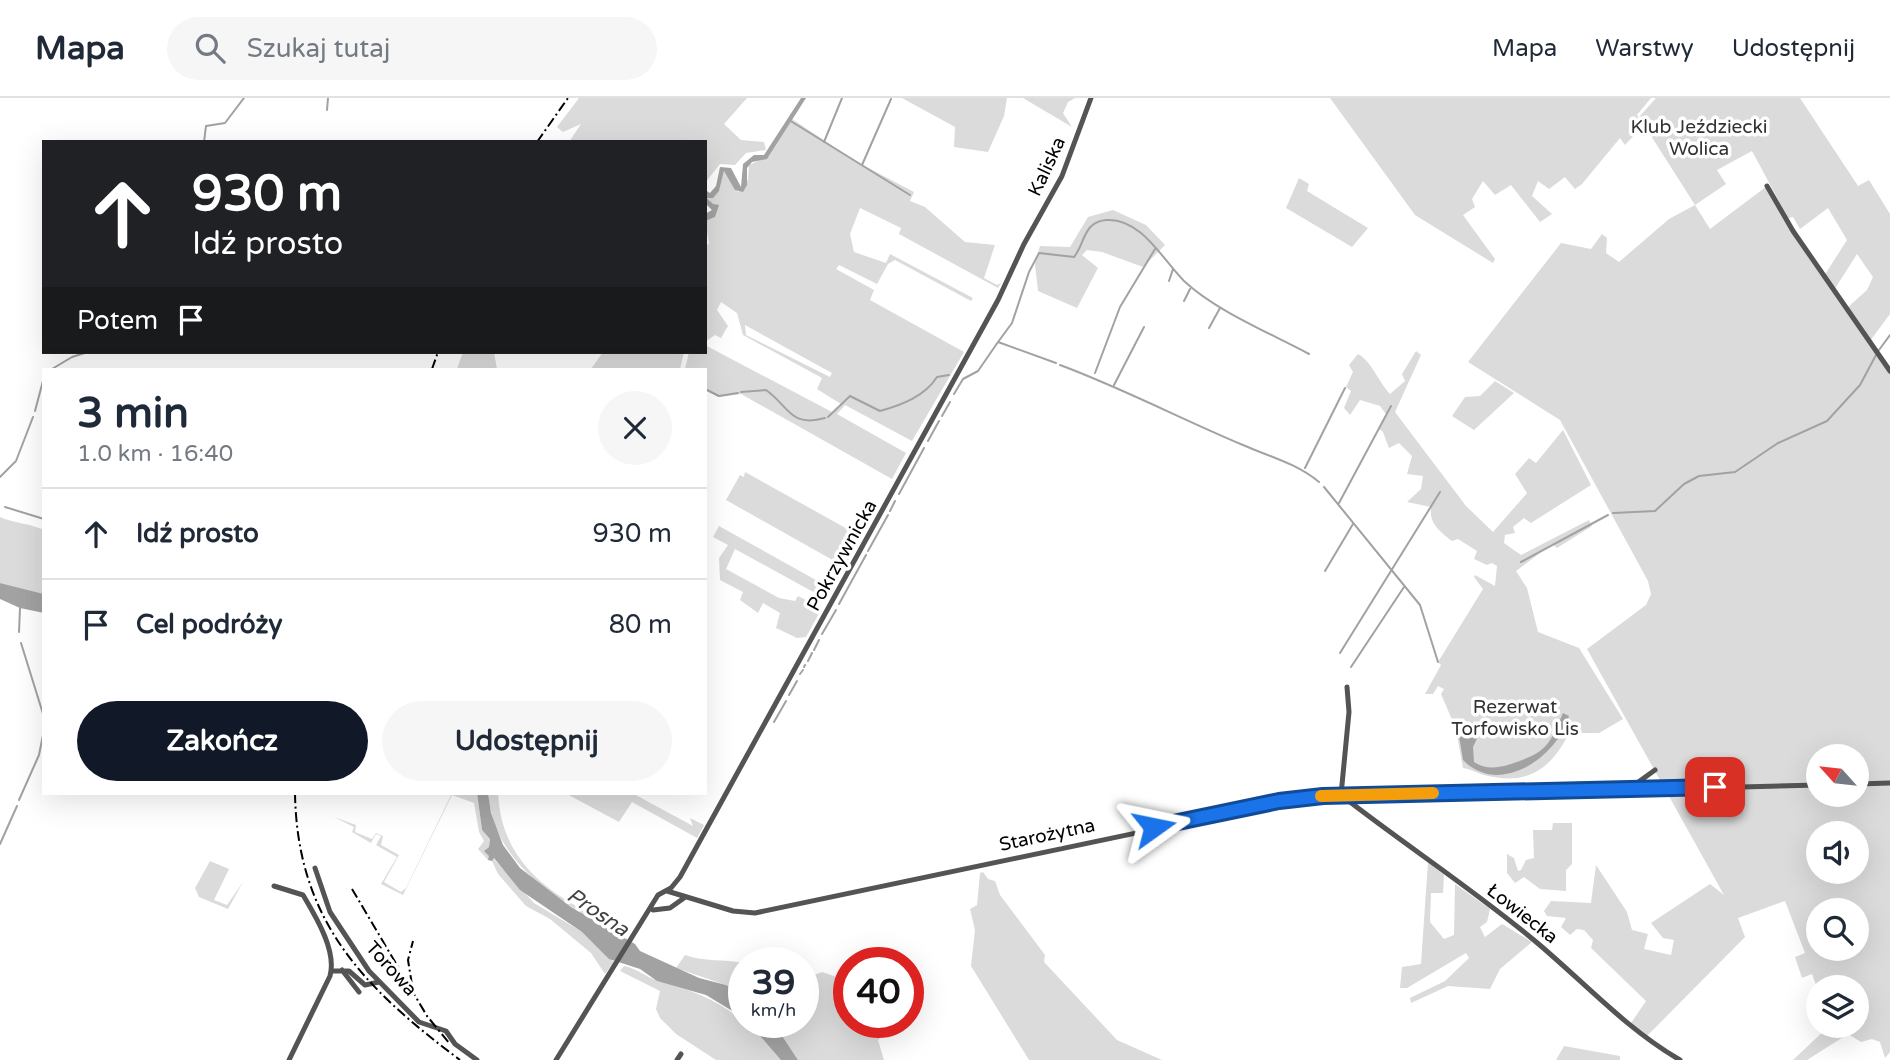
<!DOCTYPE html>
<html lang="pl">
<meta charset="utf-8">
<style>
:root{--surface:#fff;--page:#f6f6f7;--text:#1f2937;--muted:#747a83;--line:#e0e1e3;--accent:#111827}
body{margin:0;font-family:"Varela Round",sans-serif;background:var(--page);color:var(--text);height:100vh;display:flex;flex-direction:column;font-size:26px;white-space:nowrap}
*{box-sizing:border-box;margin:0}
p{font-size:23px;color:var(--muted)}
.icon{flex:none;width:38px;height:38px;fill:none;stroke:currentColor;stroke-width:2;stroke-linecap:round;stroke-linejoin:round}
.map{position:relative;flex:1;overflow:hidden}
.side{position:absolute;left:42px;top:270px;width:665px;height:427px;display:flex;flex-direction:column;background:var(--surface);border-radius:0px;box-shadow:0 7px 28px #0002}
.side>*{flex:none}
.hud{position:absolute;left:42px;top:42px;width:665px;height:214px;border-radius:0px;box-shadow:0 7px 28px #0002;background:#202124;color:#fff;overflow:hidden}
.needle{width:46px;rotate:297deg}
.fabs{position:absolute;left:1806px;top:646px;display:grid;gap:14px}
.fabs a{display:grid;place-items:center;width:63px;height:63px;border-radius:50%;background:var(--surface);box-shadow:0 7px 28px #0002;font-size:35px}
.speed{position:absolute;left:728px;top:849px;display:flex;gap:14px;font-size:35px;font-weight:700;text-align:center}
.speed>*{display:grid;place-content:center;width:91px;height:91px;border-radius:50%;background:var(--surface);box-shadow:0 7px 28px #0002;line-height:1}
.speed small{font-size:18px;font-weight:400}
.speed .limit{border:10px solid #d22;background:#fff;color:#111}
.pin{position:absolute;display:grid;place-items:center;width:60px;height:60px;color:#fff;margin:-30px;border-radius:14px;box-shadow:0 4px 10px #0006}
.me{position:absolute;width:77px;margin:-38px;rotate:78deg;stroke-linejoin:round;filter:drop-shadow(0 0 5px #0008)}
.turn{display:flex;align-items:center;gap:24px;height:147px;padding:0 35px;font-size:32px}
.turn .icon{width:91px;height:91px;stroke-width:2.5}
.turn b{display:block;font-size:49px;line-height:60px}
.then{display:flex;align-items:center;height:66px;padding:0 35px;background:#0003;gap:14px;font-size:26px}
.round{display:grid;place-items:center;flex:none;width:74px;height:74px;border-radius:37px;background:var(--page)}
.overview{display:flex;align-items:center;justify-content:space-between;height:119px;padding:0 35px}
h1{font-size:42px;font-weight:800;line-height:52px}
.action{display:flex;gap:14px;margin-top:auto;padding:14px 35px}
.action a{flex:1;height:80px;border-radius:42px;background:var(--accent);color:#fff;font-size:28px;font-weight:800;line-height:80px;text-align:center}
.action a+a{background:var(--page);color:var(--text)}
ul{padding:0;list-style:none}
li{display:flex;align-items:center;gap:21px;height:91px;padding:0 35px;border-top:2px solid var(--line)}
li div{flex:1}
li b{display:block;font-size:26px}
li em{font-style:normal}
header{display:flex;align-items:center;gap:42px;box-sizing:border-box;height:98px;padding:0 35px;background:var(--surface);border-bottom:2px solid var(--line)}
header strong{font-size:33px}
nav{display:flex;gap:38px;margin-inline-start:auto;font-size:24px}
.search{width:490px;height:63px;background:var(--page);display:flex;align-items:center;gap:18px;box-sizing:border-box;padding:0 24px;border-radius:38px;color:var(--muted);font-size:26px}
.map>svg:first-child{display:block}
.green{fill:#dbdbdb;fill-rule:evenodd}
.water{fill:#a2a2a2}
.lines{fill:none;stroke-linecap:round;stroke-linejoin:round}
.stream{stroke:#a2a2a2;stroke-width:2}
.minor{stroke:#545454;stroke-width:5}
.rail{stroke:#000;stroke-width:2;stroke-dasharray:10 3.5 2 3.5;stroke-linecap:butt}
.route-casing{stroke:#114b97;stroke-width:18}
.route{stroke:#1a73e8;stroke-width:12}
.slow{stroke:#f59e0b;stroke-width:12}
.labels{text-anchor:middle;stroke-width:7;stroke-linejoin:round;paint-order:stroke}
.park-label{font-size:19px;fill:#323232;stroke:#fff}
.street-label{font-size:19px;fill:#000;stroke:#fff}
.water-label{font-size:21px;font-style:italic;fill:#434343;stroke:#fff}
</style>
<header>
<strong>Mapa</strong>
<div class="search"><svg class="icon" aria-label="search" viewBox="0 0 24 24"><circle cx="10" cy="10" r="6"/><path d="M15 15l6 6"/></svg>Szukaj tutaj</div>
<nav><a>Mapa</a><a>Warstwy</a><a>Udostępnij</a></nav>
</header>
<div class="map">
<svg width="1890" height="962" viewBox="0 0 1890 962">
<rect width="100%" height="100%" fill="#fff"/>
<path class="green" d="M579,0H747L724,26L741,42L764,44L766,52L746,55L735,67L720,66L705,85V44H569L581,26L563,34L557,29Z
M902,0H1007L1004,18L988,54L954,49L955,29Z
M1023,0H1075L1068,4L1063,15L1072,29Z
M1330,0H1651L1637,17L1643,28L1625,47L1620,40L1582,86L1575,91L1565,79L1549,91L1538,83L1532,98L1552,116L1540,124L1511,87L1495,97L1483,83L1472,101L1475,109L1463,117L1495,161L1493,165L1415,117Z
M1656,0H1800L1858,88L1869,82L1890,116V216L1870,243L1890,274V954L1885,960L1880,944L1872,941L1861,944L1848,936L1807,962H1793L1829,928H1857V889H1818V892L1812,876L1802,880L1795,859L1805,855L1785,803L1738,820L1745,839L1647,938L1631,925L1646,903L1591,850L1593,842L1584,832L1577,831L1570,837L1561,829L1566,820L1547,818L1544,813L1551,803L1591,805L1596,767L1627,814L1632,832L1648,836L1644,851L1671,857L1674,842L1663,840L1651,825L1710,786L1724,797L1587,551L1646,507L1651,496L1648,483L1560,322L1468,264L1561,145L1591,151L1602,136L1607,140L1606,155L1619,164L1669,121L1695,107L1639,19ZM1752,53L1788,120L1793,119L1800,131L1828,110L1847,142L1824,178L1767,88L1710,131L1695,107L1726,86L1717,72ZM1857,156L1873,179L1867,192L1847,210L1834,192ZM1818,658H1857V696H1818ZM1818,735H1857V774H1818ZM1818,812H1857V850H1818Z
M792,21L857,64L914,94L910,103L925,109L965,144L995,147L984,180L997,187L1001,185L998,190L899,136L901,130L860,110L850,136L854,154L886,165L890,156L973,200L971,203L895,162L888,166L877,186L839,167L836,171L874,192L870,202L964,254L912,343L845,307L837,316L906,355L892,381L741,296L718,299L705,292V271H685L689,254H705V247L832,314L841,306L817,291L822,280L743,237L737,215L721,204L717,212L728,228L721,240L715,237L705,244V149L709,145L705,123L710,119L713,107L707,99L719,93L724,73L738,94L748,82L749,67L769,58ZM745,227L832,275L830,279L746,237Z
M1299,80L1309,86L1307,93L1368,130L1352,149L1286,110Z
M1113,112L1146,127L1165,147L1143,169L1102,154L1087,152L1082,157L1098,170L1077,210L1038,193L1035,166L1040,148L1070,149L1088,119Z
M1416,253L1421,257L1395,314L1466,408L1493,434L1527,395L1515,376L1529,360L1536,365L1563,332L1591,387L1531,425L1524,420L1513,429L1515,435L1505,437L1504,445L1521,457L1589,422L1592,428L1557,450L1552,446L1516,473L1527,490L1538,534L1579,550L1623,621L1599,635H1569C1551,672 1526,688 1484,677C1477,675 1471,671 1463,670L1456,631L1441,596L1444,591L1438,588L1433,596H1425L1441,567L1438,564L1483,491L1474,479L1475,477L1495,488L1497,468L1492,465L1487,467L1474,461L1477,453L1458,441L1452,443C1440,433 1429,426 1431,409L1407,404L1421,391L1423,378L1407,376L1412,358L1399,345L1389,350L1383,334L1378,330L1386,316L1380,308L1360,302L1350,317L1344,310L1351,293L1346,289L1353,274L1349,267L1358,256C1372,264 1378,283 1390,296L1405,283L1402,276Z
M463,254L494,255L497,271H457Z
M603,254H684L680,271H591Z
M1495,283L1514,295L1474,332L1452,318L1465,299L1480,298Z
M745,374L860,438L845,469L726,402L740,377L744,379Z
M0,419C16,426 25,424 44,432V496L0,485Z
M719,428L832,491L826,501L735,451L726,471L779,500L795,503L798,498L822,510L806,539L797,540L776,530L780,515L763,505L758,515L740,502L743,494L720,482L719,460L728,447L713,439Z
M452,695H477L482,732L490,741L489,749L485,752L490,758L488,762L478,751L484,743L479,734L474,705L452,697L403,797L381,786L397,759L376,747L381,738L376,736L371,745L352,734L354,729L334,719L356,727L355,734L372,741L376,735L383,738L381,747L399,757L384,784L401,794L406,790Z
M488,695H498C502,773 561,803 626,833L622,840C610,835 601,826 590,820C540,791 493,756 488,695Z
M565,695H632L693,728L690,720L704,727L697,740L632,704L619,724Z
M1553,725H1572V766L1566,772V793L1540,791L1524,779L1515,785L1507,775V756L1514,760L1518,773L1521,772L1526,762L1534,760L1533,732H1552Z
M493,760L534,805L582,834L614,864L605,876L591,855L550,821L526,808L498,776L492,763Z
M210,763L229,771L214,802L227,807L243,784L228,811L199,799L195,790Z
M1428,764L1444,777L1443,795H1431L1430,824L1444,841L1454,837L1455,786L1490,811L1487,824L1480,829L1485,839L1502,826L1532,844L1500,871L1490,891L1448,888L1411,905L1410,900L1445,883L1469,860L1466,855L1407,890H1400L1402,869L1421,866Z
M983,774L988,781L995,783L1000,797L1045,857L1044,864L1117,942L1162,962H1029L971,868L975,832L970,811L977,807L980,775Z
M685,857C705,864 723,861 744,865V898L726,887L676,870Z
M624,868C638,871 646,879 658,883C694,893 716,901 744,924C757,935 772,945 781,962H716L676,936L660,920L656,911L660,893L620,873Z
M822,874L849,883V924H901L878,942L884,962H798L773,924H803V881Z
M1564,948L1620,958V962H1556Z"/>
<path class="water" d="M801,0H806L767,61L752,64L747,70V87L743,94L735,92L724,73L719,93L713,100H707L713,106L719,107L715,119L705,123V116L712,112L705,105V92L710,95L716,88L720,69L731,70L741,89L743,66L754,57H764Z
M0,485L44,496V515L20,510L0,501Z
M1563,615L1569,618C1558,658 1500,700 1463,662L1458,632L1469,624H1477L1482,630L1473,649L1474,664C1486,672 1498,670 1511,666C1546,654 1548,650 1563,615Z
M477,695H488L491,715L503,747L520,770L571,809L635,846L640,853L699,880L726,887L744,898V920L706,897L657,883L640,871L609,861L582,834L520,792L494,760L492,763L488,762L489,758L484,753L489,749L490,741L482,732Z
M748,924H773L798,962H781Z"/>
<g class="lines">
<path class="stream" d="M327,12L328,0
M789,22L910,97
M204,44L206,28L225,25L244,0
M824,44L842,0
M862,67L891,1
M1169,183L1173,171
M1184,203L1190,191
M1209,230L1220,210
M998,244L1012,225L1029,174L1039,155L1074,159C1085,146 1083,123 1107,122C1141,120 1163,162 1184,183C1216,213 1270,235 1309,256
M1879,252L1890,237
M1060,267C1122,290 1181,321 1243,347C1270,359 1296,365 1319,384
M52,271L72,259L88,254
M1095,275L1120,209L1155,151
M1114,287L1144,229
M705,291L719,298L738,295
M741,294L766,292C789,308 790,330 825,320
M954,296L963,281L978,273L998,244L1056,265
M35,313L44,279
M942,318L950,304
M828,319L850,298L880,313C902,307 925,298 937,279L949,277
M928,343L939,323
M1305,370L1345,290
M0,379L16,363L33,319
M1324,389L1420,507L1438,564
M899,396L924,350
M1339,405L1391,308
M5,409L44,421
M890,413L895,403
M1613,415L1655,413L1684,386L1699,378L1735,374L1778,345L1827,323L1860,287L1876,257
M868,453L888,417
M1521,464L1608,417
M1325,473L1353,426
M839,506L866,457
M19,534L20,510
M822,536L836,512
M21,545L44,619
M814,552L819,542
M1340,555L1440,394
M808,563L812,555
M804,569L805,567
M1351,569L1404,489
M800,576L803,572
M789,597L797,583
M774,624L786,603
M19,702L39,657L44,632
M0,746L17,708"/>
<path class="minor" d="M1767,88L1793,133L1890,273
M1347,589L1349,614L1341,697C1405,747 1473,791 1535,843C1583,883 1625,930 1680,962
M1857,686L1890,685
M1634,691L1637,685L1655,672
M315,770L330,814L369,873L419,924L446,933L455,946L477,962
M274,788L303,797C316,819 337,853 330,878L289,962
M667,793L733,813L755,815L1303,700L1818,687
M653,812L670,810L684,800
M342,872L359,894
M332,873H349L365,887L379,884
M556,962L658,797L671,790L680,779L998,202L1024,146L1062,78L1091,0
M677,962L681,956"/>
<path class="rail" d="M537,44L568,0
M432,271L438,254
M295,695C297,823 364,890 460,962
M352,791L427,918L449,945
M412,887L408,862L413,843"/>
</g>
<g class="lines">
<g class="route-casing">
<path id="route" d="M1154,729L1279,703L1323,698L1715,689"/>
</g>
<use href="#route" class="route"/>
<path class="slow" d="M1321,698L1433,695"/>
</g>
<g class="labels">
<g class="park-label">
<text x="1699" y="35">Klub Jeździecki<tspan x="1699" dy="22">Wolica</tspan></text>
<text x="1515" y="615">Rezerwat<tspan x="1515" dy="22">Torfowisko Lis</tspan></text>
</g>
<g class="street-label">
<text transform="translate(1046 68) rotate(-65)" y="7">Kaliska</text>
<text transform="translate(841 457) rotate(-61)" y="7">Pokrzywnicka</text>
<text transform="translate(1047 736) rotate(-12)" y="7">Starożytna</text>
<text transform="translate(1523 815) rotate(38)" y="7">Łowiecka</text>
<text transform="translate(392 870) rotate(48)" y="7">Torowa</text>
</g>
<g class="water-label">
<text transform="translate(598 814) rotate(34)" y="7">Prosna</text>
</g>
</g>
</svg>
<div class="fabs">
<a><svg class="needle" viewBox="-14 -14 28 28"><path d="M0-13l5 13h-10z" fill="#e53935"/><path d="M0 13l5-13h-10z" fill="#747a83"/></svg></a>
<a><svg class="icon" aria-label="sound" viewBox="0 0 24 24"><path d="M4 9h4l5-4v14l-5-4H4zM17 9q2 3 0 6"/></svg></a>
<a><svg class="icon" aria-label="search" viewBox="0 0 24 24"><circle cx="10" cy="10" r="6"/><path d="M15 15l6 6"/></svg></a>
<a><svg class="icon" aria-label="layers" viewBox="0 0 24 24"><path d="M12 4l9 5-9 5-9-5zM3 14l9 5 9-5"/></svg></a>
</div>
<div class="speed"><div>39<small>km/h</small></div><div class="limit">40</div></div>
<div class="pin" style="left:1715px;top:689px;background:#d93025"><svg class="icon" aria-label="arrive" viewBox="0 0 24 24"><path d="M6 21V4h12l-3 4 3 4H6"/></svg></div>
<svg class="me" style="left:1154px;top:729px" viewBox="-20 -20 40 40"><path d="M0-17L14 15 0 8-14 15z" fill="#1a73e8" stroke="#fff" stroke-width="4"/></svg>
<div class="hud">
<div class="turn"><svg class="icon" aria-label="ahead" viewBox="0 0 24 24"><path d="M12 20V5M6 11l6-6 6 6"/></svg><div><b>930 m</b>Idź prosto</div></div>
<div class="then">Potem<svg class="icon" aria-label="arrive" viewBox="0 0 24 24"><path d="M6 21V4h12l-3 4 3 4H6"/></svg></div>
</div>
<section class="side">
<div class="overview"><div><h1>3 min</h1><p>1.0 km · 16:40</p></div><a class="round"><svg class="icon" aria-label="close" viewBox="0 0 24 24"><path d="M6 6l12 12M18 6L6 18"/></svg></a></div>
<ul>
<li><svg class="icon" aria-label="ahead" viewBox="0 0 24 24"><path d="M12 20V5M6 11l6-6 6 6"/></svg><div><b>Idź prosto</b></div><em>930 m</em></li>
<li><svg class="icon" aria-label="arrive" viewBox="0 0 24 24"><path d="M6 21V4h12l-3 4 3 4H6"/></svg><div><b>Cel podróży</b></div><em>80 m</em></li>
</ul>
<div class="action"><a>Zakończ</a><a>Udostępnij</a></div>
</section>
</div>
